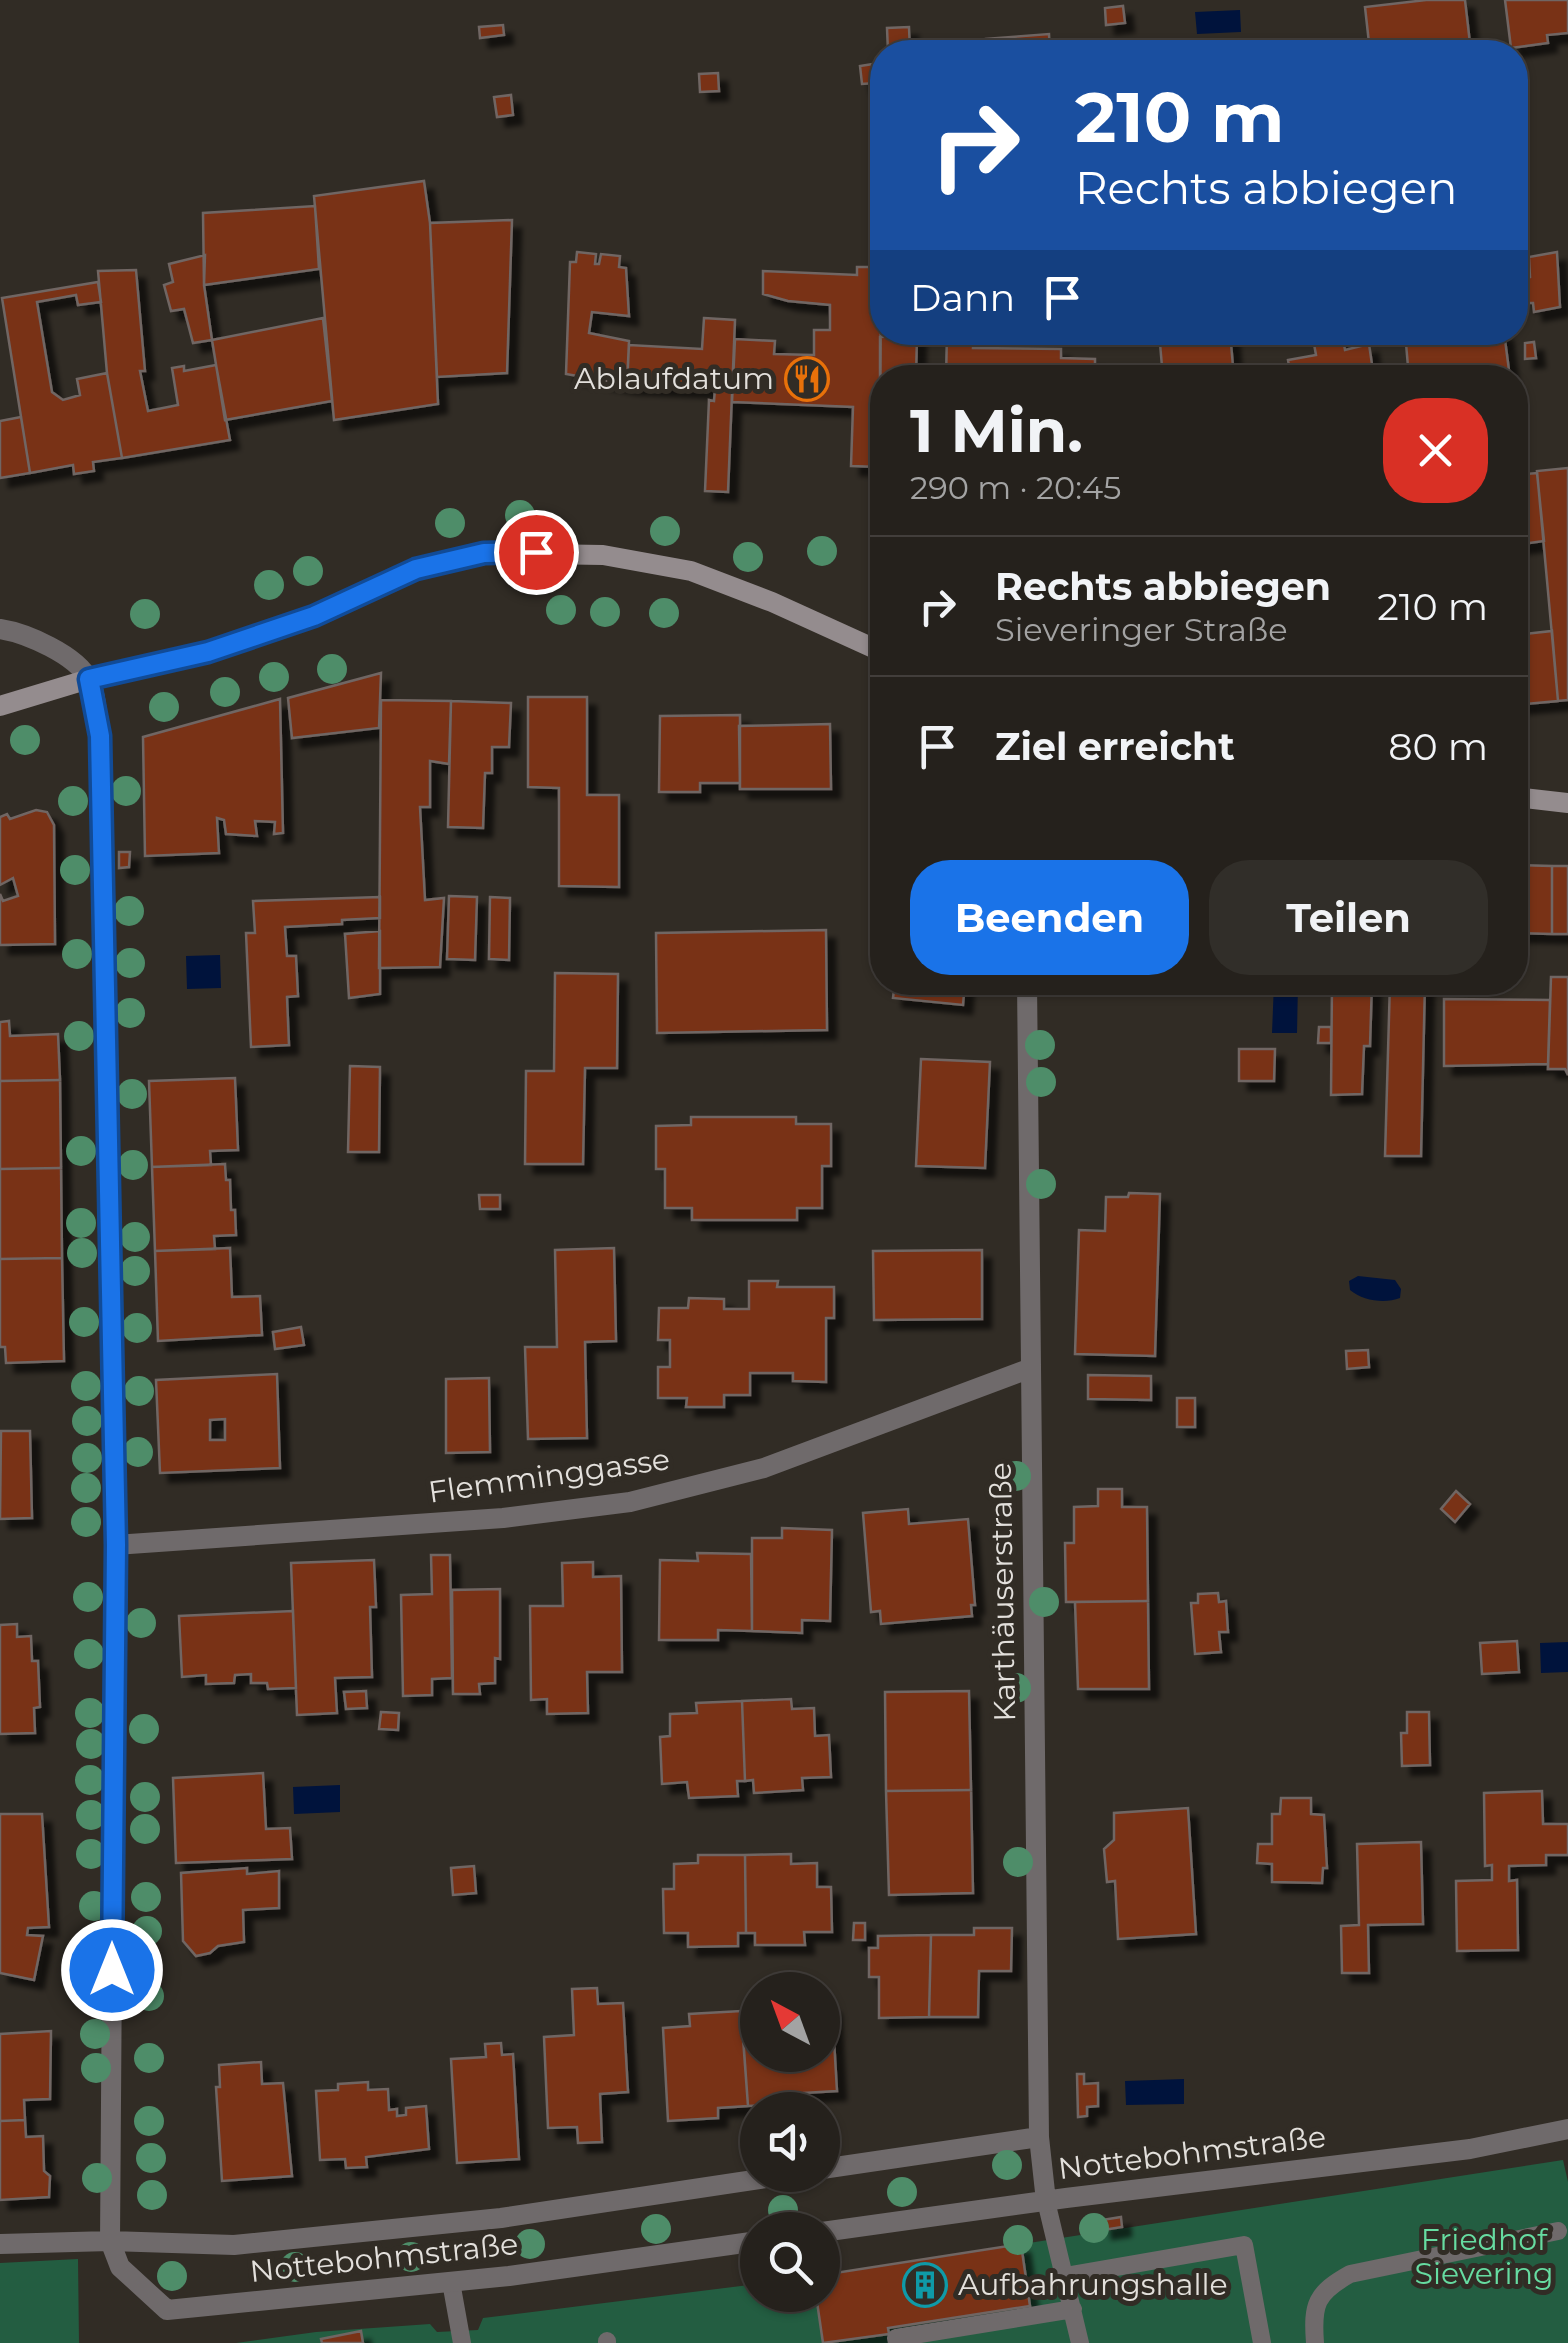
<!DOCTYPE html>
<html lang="de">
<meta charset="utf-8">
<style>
:root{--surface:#25211c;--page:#312e29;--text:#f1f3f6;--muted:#a3a3a3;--line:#423e3b;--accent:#1a73e8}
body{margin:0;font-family:Montserrat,sans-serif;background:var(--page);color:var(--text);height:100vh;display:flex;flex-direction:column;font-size:38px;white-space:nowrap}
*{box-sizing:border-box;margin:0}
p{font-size:32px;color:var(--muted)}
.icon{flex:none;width:55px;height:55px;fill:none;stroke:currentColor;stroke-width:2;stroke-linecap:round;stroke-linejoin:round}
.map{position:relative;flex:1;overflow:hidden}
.drawer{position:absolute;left:870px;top:365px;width:658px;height:630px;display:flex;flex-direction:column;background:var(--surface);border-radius:40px;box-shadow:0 2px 8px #0004,0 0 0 2px var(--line)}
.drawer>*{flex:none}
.top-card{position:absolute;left:870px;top:40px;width:658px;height:305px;border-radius:40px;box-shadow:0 2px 8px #0004,0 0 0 2px var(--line);background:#1a4fa0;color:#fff;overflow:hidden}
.needle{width:65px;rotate:319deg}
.fabs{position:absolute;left:740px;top:1972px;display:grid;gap:20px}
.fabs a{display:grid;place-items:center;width:100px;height:100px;border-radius:50%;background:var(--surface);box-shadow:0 2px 8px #0004,0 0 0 2px var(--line);font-size:50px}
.pin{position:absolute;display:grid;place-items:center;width:85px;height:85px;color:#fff;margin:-42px;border:5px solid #fff;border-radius:50%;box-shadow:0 2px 10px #0007}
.me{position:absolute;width:110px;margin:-55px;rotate:0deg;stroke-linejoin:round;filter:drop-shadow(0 0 8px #0008)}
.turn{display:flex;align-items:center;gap:35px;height:210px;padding:0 40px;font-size:45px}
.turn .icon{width:130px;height:130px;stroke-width:2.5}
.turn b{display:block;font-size:70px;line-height:85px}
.then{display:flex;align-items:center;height:95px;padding:0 40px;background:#0003;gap:20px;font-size:38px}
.round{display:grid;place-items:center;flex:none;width:105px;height:105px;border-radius:40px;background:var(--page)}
.head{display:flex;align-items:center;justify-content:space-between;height:170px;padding:0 40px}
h1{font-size:60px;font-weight:700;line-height:75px}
.cta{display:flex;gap:20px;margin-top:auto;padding:20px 40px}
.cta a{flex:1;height:115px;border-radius:40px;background:var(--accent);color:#fff;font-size:40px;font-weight:700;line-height:115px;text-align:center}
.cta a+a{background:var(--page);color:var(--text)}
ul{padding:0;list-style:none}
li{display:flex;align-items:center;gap:30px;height:140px;padding:0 40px;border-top:2px solid var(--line)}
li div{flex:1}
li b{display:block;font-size:38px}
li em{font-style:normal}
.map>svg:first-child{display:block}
.green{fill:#235d41}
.water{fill:#00133c}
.building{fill:#793119;stroke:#706663;stroke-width:2.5;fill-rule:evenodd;filter:url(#shadow)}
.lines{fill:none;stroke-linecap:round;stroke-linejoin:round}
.service{stroke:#6f6a6b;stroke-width:18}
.minor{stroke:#6f6a6b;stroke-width:20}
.secondary{stroke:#948c8e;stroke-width:20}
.tree{fill:#4e8d69}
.route-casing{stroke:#114b97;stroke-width:25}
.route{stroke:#1a73e8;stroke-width:18}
.labels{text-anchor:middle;stroke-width:10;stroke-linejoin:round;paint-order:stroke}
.poi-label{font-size:30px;fill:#e3e0dc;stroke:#312c25;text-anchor:end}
.street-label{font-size:30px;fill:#e3e0dc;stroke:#312c25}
.park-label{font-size:30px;fill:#66dca1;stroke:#312c25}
</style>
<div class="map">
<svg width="1568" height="2343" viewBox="0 0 1568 2343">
<defs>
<filter id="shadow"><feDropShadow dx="9" dy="9" stdDeviation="2.5" flood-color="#0009"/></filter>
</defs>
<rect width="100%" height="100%" fill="#312c25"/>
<path class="green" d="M1563,2160L1568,2182V2343H236L316,2332L430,2324L437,2332L478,2330L483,2318L757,2284L758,2295H822L823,2275Z
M78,2259L79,2343H0V2263Z"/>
<path class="water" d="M1240,10L1241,32L1197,34L1195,12Z
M220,955L221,988L187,989L186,956Z
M1274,983H1298L1297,1033H1272Z
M1358,1276L1395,1280L1401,1289L1400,1298C1385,1304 1363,1301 1350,1290L1349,1281Z
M1568,1642V1672L1541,1673L1540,1643Z
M340,1785V1812L294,1814L293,1787Z
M1184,2079V2104L1126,2105L1125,2081Z"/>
<path class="building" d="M1426,0H1465L1471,52H1370L1365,7Z
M1505,0H1568V33L1547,35L1548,43L1511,48Z
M1123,6L1125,23L1106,25L1105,8Z
M503,25L504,35L480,38L479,27Z
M909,27L910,52H888L887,28Z
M1049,34L1050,52H987L986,39Z
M873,64L875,83L862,84L860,66Z
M718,73L719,91L700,92L699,74Z
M511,95L513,115L497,117L494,97Z
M424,181L430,223L438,404L334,420L314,196Z
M315,206L319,269L204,285L203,213Z
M512,220L507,373L437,377L430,223Z
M577,252L596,254L595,264H599L601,254L620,256L619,267L626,268L629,316L592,312L589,333L629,341L627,385L566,374L570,262H576Z
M1557,252L1560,307L1534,312L1533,303H1526L1523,279L1530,277L1529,257Z
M205,255L204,285L212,340L193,343L184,309L171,311L164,285L173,282L169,264Z
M857,267H881L880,467L851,466L853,407L732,402L735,339L775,341L774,354L814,355V330H830V305L788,301L763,294V271L857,275Z
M136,270L145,371H140L148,411L178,405L172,368L184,366V371L216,365L230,440L122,458L107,373L98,271Z
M98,282L101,302L78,305L76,295L37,302L52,392L63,400L80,395L77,379L107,373L122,458L93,462L94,471L74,474L73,465L30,473L2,298Z
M323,318L332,401L225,420L212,340Z
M704,318L735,320L728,492L705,491L709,400L714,401L715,389L627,385L629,345L702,349Z
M947,332H974L973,348L1061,349V358L1095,359V378H946Z
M1159,332H1230L1234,378H1163Z
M1405,332H1504L1510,378H1409Z
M917,335L916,378H882V551L874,548L880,467V337Z
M1343,339L1345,350L1369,344L1374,378H1291L1288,360L1316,355L1314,344Z
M1534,342L1536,358L1525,359V343Z
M21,417L30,473L0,478V421Z
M1568,468V700L1558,701L1537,471Z
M1537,473L1544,541L1515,545V475Z
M1552,631L1558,701L1515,705V635Z
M381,673L379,728L292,738L288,698Z
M528,697H587V795H619V887L559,886V788L528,787Z
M280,699L283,833L274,834L275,822L255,821L257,836L226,834L224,820L217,818L219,853L145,856L143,737Z
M381,700L451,701L449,764L430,761V807H420L425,900L444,898L440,967L379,968Z
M451,701L511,703L509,747H492V773H485L483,828L448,827Z
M740,715V783H700V792H659L660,716Z
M830,724L831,789H740L739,726Z
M36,810L47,812L54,825L55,944L0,945V894L3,901L18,896L13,878L0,885V817L7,814L10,819Z
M119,852H130L129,867L119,868Z
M1515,865L1552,866V934L1515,933Z
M1552,866H1568V934H1552Z
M449,896L477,897L475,960L447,959Z
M380,897V918L342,920V924L285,927L287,956H296L298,996L287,997L289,1045L251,1047L246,933H255L253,901Z
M490,897L510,898L509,960L489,959Z
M826,930L827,1030L657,1033L656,933Z
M380,931V994L349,998L345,934Z
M555,973L618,974L617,1068H585L583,1164H525L526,1071H554Z
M1551,977H1568V1075L1565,1069H1548Z
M895,982H965L963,1005L893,998Z
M1332,982H1372L1370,1046H1364L1362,1094L1331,1095Z
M1390,982H1425L1421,1156H1385Z
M1444,999L1550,1000L1548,1064L1444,1066Z
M9,1021L10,1036L58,1034L60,1080L0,1081V1022Z
M1319,1027H1331V1043H1318Z
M1239,1049H1275L1274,1081H1239Z
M921,1059L990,1062L985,1168L916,1166Z
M350,1066L380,1067L379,1152H348Z
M235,1078L238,1150L210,1151L211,1165L152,1167L149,1081Z
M60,1080L61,1168L0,1169V1081Z
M691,1117H796V1124H831V1166H822V1208H797V1220H692V1208H665V1169H656V1126L691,1125Z
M225,1164L226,1180H230L231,1210H235L236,1235L214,1236L215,1249L155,1251L152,1167Z
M61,1168L62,1258L0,1259V1169Z
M1129,1193L1160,1194L1155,1356L1075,1354L1079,1230L1105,1231L1106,1197H1128Z
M479,1195H500V1209H480Z
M230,1248L232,1297L260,1296L262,1335L158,1341L155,1251Z
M614,1248L616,1341L585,1342L587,1438L528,1439L525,1347H557L555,1250Z
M982,1250V1319L874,1320L873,1251Z
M62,1258L64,1361L6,1363L5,1347H0V1259Z
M749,1281H778L777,1287H834V1318H826V1382L793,1381V1373H750V1395H724V1407H686L687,1398H658V1367H670V1340H658L659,1308H688L689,1298L724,1299V1309H749Z
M301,1327L304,1345L275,1349L273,1332Z
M1368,1350L1369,1367L1347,1369L1346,1351Z
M277,1374L280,1468L160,1473L156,1380ZM225,1419V1440H210V1420Z
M1088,1375L1151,1376V1400L1088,1399Z
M489,1378L490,1452L446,1453V1379Z
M1177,1398H1195V1427H1177Z
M1,1431H30L32,1518L0,1519Z
M1098,1489H1122V1507H1147L1148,1601L1066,1602L1065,1543H1074V1507L1098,1506Z
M1456,1491L1470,1504L1455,1522L1441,1509Z
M908,1509L909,1524L968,1519L975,1605H971L972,1616L881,1624L880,1611L871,1612L863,1513Z
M782,1528L832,1530L830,1621L802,1620V1633L752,1631V1538H782Z
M697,1553L751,1554L752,1631L718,1630V1640H659L660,1560L698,1561Z
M431,1555H450L452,1678L432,1679V1695L403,1696L401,1595L432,1594Z
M374,1560L376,1607H370L372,1677L335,1678L337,1713L297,1715L291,1563Z
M593,1562V1577L621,1576L622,1672H587L588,1713L547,1714V1699L531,1700L530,1606H563L562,1563Z
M500,1589V1659L495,1658V1683L479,1684L480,1694H453L452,1590Z
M1218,1593L1219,1602L1226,1601L1228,1632H1219L1221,1652L1195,1654L1191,1603H1198V1594Z
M1148,1601L1149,1689H1078L1075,1602Z
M293,1611L296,1688L268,1689L267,1683H251V1674L235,1675L234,1683L206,1684V1675L182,1677L179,1616Z
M17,1624V1637L31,1636L32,1661H38L40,1707L34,1708L35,1733L0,1734V1625Z
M1517,1641L1519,1672L1482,1674L1480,1643Z
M366,1691L367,1708L346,1709L344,1692Z
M969,1691L971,1790L886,1791L885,1692Z
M791,1699L792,1709L814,1708L815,1736L829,1735L831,1777L802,1778L803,1790L754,1793L753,1780L745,1781L742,1701Z
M742,1701L745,1781H737L738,1796L689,1798L687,1782L662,1784L660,1737L670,1736V1714L697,1713L696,1703Z
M381,1712L399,1713L398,1730L379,1729Z
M1407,1712H1429L1430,1765L1402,1766L1401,1733H1407Z
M263,1773L266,1829L290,1828L292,1859L176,1863L173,1778Z
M971,1790L973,1893L889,1895L886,1791Z
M1542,1791L1543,1824H1568V1855H1546V1865L1509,1866V1881L1517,1880L1518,1950L1457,1951L1456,1881L1492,1880V1865L1485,1866L1484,1793Z
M1281,1798H1311V1814L1324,1815L1327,1868H1323L1322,1883L1272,1882V1864L1257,1863L1258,1844H1272V1814H1280Z
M1188,1808L1196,1934L1118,1939L1115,1881L1107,1882L1104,1849L1114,1840V1813Z
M0,1814H42L49,1927L28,1928L27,1935L43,1936L34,1980L0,1973Z
M1421,1842L1423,1924L1368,1925L1369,1973H1342L1341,1926L1359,1925L1357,1844Z
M791,1854V1864L817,1863V1887H831L832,1932H804L805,1945H755V1933H746L745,1855Z
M698,1855H745L746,1933H738V1946L688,1947V1933H664L663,1889H674V1864L698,1863Z
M474,1866L476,1893L453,1895L451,1868Z
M247,1868V1874L279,1871V1908L243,1910L244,1942L218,1946L210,1953L196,1956L183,1941L181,1873Z
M854,1923H865V1940H853Z
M974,1928H1012L1011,1971H979L978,2017H929L931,1935H974Z
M931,1935L929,2017L879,2018V1977H869V1948H878V1936Z
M597,1988L598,2004L623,2003L628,2092L600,2094L602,2142L578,2143L577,2127L548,2128L544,2037L574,2035L572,1989Z
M832,2005L837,2091L804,2093V2103L748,2106L742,2021L758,2020V2055H822V2006Z
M741,2011L748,2106L718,2108V2118L668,2121L663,2028L690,2026L689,2014Z
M51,2031L50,2099L24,2100L25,2120L0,2121V2034Z
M501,2043L502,2055L513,2054L519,2159L457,2163L451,2059L486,2057L485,2044Z
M261,2062L262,2084L283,2083L292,2176L222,2181L216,2087H220L219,2065Z
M1077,2074H1084V2084L1098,2083V2106L1087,2107V2116L1078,2117Z
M368,2082V2090L388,2089L389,2110L397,2109V2116L406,2115V2108L426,2106L429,2149L366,2157L367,2167L346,2168L345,2159L320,2160L316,2091L338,2090V2084Z
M25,2120L26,2137L43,2136L44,2171L50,2176L49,2197L0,2200V2121Z
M1121,2217L1122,2227L1103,2230L1102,2220Z
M1021,2244L1030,2306L888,2328L889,2334L823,2343L816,2295H822V2275Z
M361,2331L363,2343H322L321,2339Z"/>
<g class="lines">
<path class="service" d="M1046,2201L1080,2343
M1065,2276L1244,2245L1262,2343
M451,2282L462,2343
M607,2341V2343
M897,2343L896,2338L1073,2309
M1315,2343C1312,2304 1316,2293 1350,2274L1558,2231"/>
<path class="minor" d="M0,629C26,633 77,655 89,680C97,694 97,719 100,736L115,1545L110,2241L120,2267L167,2310L509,2276L758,2241
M1027,982L1039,2137L1046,2201
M115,1545L503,1518L630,1502L764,1468L1031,1368
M822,2169L1039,2137
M822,2232L1066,2198L1470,2149L1568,2129
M0,2244L110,2241L234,2245L501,2218L786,2175"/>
<path class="secondary" d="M0,706L89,679L207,653L314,616L416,569L484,553L603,555L691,571L772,602L882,652
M1515,797L1568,803"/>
</g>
<g class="tree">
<circle cx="520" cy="515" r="15"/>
<circle cx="450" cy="523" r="15"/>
<circle cx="665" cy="531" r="15"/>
<circle cx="822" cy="551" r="15"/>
<circle cx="748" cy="557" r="15"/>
<circle cx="308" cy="571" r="15"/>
<circle cx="269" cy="585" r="15"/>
<circle cx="561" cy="610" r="15"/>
<circle cx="605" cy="612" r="15"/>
<circle cx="664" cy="613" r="15"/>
<circle cx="145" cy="614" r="15"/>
<circle cx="332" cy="669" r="15"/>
<circle cx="274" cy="677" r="15"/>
<circle cx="225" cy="692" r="15"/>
<circle cx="164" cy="707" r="15"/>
<circle cx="25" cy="740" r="15"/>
<circle cx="126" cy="791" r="15"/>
<circle cx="73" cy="801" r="15"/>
<circle cx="75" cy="870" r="15"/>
<circle cx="129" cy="911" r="15"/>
<circle cx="77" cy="954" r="15"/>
<circle cx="130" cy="963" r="15"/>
<circle cx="130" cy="1013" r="15"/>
<circle cx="79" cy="1036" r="15"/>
<circle cx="1040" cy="1045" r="15"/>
<circle cx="1041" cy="1082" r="15"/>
<circle cx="132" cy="1094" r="15"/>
<circle cx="81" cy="1151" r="15"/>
<circle cx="133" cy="1165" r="15"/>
<circle cx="1041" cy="1184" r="15"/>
<circle cx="81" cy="1223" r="15"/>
<circle cx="135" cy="1237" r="15"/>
<circle cx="82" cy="1253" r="15"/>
<circle cx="135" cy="1271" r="15"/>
<circle cx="84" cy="1322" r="15"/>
<circle cx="137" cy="1328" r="15"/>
<circle cx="86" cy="1386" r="15"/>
<circle cx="139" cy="1391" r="15"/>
<circle cx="87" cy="1421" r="15"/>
<circle cx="138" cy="1452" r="15"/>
<circle cx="87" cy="1458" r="15"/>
<circle cx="1016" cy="1476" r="15"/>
<circle cx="86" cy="1488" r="15"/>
<circle cx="86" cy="1522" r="15"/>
<circle cx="88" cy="1597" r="15"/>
<circle cx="1044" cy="1602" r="15"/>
<circle cx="141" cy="1623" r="15"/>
<circle cx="89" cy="1654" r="15"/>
<circle cx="1016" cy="1688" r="15"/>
<circle cx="90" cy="1713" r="15"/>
<circle cx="144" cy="1729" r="15"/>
<circle cx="91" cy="1744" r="15"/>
<circle cx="90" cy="1780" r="15"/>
<circle cx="145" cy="1797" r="15"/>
<circle cx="91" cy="1815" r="15"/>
<circle cx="145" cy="1829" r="15"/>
<circle cx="91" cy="1854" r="15"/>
<circle cx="1018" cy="1862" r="15"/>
<circle cx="146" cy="1897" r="15"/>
<circle cx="94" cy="1906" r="15"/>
<circle cx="147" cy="1931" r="15"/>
<circle cx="92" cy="1957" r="15"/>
<circle cx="95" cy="1994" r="15"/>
<circle cx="149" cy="1996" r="15"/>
<circle cx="95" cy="2034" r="15"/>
<circle cx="149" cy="2058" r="15"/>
<circle cx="96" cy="2068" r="15"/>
<circle cx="149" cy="2121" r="15"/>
<circle cx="151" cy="2158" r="15"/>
<circle cx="1007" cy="2165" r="15"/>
<circle cx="97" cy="2178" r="15"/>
<circle cx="902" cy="2192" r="15"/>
<circle cx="152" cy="2195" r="15"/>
<circle cx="783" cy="2210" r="15"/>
<circle cx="1094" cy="2228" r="15"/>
<circle cx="656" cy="2229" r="15"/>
<circle cx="1018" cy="2240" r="15"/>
<circle cx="530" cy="2244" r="15"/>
<circle cx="411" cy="2257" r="15"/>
<circle cx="295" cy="2267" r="15"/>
<circle cx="172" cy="2276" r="15"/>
</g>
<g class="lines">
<g class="route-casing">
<path id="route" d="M112,1970L116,1545L100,736L89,679L208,652L314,616L416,569L484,553L536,552"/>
</g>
<use href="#route" class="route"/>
</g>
<defs>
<g id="restaurant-ring" transform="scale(2.25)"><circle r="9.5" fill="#312c25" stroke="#e8710a" stroke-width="1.5"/><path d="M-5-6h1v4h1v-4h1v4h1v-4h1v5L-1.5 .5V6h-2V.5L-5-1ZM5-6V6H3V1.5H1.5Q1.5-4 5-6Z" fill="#e8710a"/></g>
<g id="building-ring" transform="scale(2.25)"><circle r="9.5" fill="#312c25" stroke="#0f9aa8" stroke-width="1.5"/><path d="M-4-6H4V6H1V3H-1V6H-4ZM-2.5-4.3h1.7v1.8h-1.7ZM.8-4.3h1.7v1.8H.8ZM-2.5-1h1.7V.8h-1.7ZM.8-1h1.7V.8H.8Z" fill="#0f9aa8"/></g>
</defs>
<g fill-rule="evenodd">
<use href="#restaurant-ring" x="807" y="379"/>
<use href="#building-ring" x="925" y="2285"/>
</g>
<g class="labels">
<g class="poi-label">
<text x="774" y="389">Ablaufdatum</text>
<text x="958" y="2295" text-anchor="start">Aufbahrungshalle</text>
</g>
<g class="street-label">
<text transform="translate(549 1476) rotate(-8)" y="10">Flemminggasse</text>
<text transform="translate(1003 1592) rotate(-91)" y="10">Karthäuserstraße</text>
<text transform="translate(1192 2153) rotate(-7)" y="10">Nottebohmstraße</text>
<text transform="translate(384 2258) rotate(-6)" y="10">Nottebohmstraße</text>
</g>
<g class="park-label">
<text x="1484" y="2250">Friedhof<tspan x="1484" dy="34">Sievering</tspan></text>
</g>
</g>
</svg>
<div class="fabs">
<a><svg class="needle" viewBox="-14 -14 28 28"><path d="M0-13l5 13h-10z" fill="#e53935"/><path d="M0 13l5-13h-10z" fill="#a3a3a3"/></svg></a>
<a><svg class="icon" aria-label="sound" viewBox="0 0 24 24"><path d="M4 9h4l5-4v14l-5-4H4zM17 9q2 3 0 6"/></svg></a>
<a><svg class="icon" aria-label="search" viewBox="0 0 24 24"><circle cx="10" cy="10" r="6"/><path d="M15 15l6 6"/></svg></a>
</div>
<div class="pin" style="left:536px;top:552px;background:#d93025"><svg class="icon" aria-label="arrive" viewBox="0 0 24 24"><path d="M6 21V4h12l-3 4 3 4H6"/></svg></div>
<svg class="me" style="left:112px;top:1970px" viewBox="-20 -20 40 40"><circle r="17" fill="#1a73e8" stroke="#fff" stroke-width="3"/><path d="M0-11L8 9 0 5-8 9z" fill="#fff"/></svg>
<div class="top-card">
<div class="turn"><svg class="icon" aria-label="right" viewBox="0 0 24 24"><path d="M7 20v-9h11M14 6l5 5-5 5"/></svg><div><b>210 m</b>Rechts abbiegen</div></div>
<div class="then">Dann<svg class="icon" aria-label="arrive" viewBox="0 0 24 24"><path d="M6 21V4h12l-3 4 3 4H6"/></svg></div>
</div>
<section class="drawer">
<div class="head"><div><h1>1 Min.</h1><p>290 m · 20:45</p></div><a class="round" style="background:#d93025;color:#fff"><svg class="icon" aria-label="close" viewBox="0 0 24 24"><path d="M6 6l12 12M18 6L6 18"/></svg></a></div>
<ul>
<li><svg class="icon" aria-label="right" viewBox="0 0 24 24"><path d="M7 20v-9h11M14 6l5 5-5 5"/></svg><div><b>Rechts abbiegen</b><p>Sieveringer Straße</p></div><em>210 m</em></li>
<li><svg class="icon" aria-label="arrive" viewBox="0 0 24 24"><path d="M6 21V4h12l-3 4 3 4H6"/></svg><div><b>Ziel erreicht</b></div><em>80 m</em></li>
</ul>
<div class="cta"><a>Beenden</a><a>Teilen</a></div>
</section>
</div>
